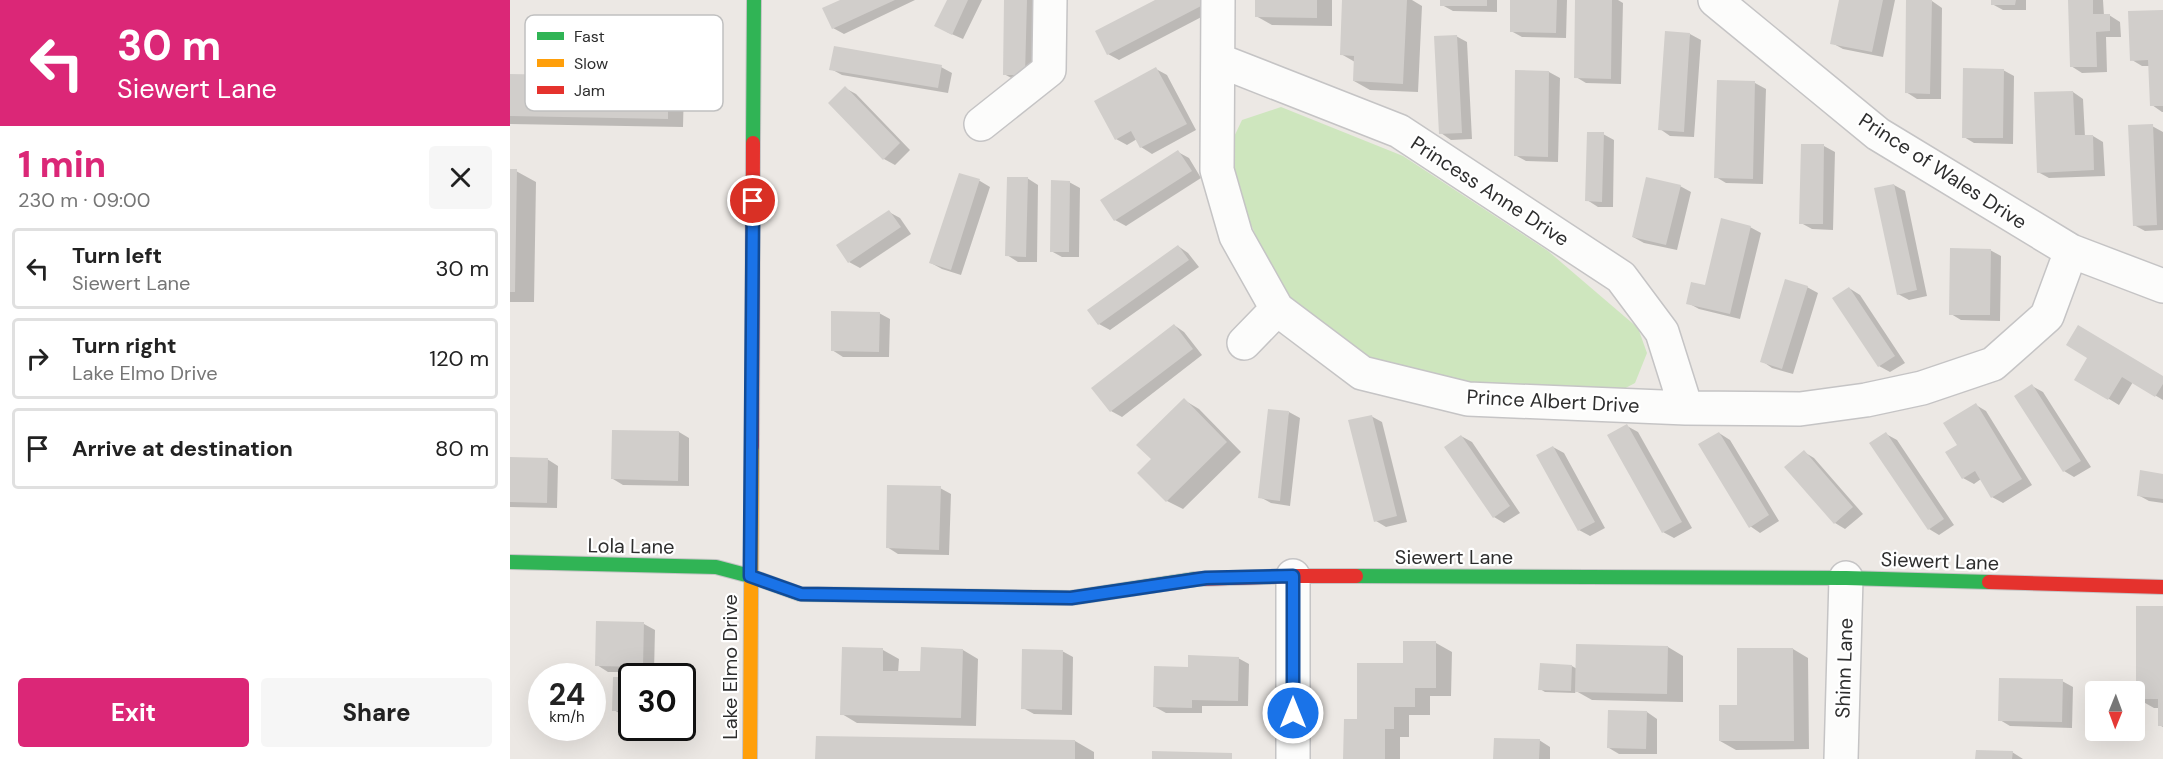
<!DOCTYPE html>
<meta charset="utf-8">
<style>
:root{--surface:#fff;--page:#f6f6f6;--text:#222;--muted:#767676;--line:#e0e0e0;--accent:#db2777}
body{margin:0;font-family:"DM Sans",sans-serif;background:var(--page);color:var(--text);height:100vh;display:flex;flex-direction:column;font-size:22px;white-space:nowrap}
*{box-sizing:border-box;margin:0}
p{font-size:20px;color:var(--muted)}
.icon{flex:none;width:33px;height:33px;fill:none;stroke:currentColor;stroke-width:2;stroke-linecap:round;stroke-linejoin:round}
.map{position:relative;flex:1;overflow:hidden}
.panel{display:flex;flex-direction:column;background:var(--surface);width:510px}
.panel>*{flex:none}
.top-card{background:#db2777;color:#fff;overflow:hidden}
.needle{width:39px;rotate:181deg}
.buttons{position:absolute;left:1575px;top:681px;display:grid;gap:12px}
.buttons a{display:grid;place-items:center;width:60px;height:60px;border-radius:6px;background:var(--surface);box-shadow:0 6px 24px #0002;font-size:30px}
.speed{position:absolute;left:18px;top:663px;display:flex;gap:12px;font-size:30px;font-weight:700;text-align:center}
.speed>*{display:grid;place-content:center;width:78px;height:78px;border-radius:50%;background:var(--surface);box-shadow:0 6px 24px #0002;line-height:1}
.speed small{font-size:15px;font-weight:400}
.speed .limit{border:3px solid #111;border-radius:9px;background:#fff;color:#111}
.pin{position:absolute;display:grid;place-items:center;width:51px;height:51px;color:#fff;margin:-26px;border:3px solid #fff;border-radius:50%;box-shadow:0 2px 6px #0007}
.me{position:absolute;width:66px;margin:-33px;rotate:0deg;stroke-linejoin:round;filter:drop-shadow(0 0 4px #0008)}
.turn{display:flex;align-items:center;gap:21px;height:126px;padding:0 18px;font-size:27px}
.turn .icon{width:78px;height:78px;stroke-width:2.5}
.turn b{display:block;font-size:42px;line-height:51px}
.round{display:grid;place-items:center;flex:none;width:63px;height:63px;border-radius:6px;background:var(--page)}
.overview{display:flex;align-items:center;justify-content:space-between;height:102px;padding:0 18px}
h1{font-size:36px;font-weight:800;line-height:45px;color:var(--accent)}
.button{display:flex;gap:12px;margin-top:auto;padding:12px 18px}
.button a{flex:1;height:69px;border-radius:6px;background:var(--accent);color:#fff;font-size:24px;font-weight:800;line-height:69px;text-align:center}
.button a+a{background:var(--page);color:var(--text)}
ul{padding:0;list-style:none}
li{display:flex;align-items:center;gap:18px;height:81px;margin:0 12px 9px;padding:0 6px;border:3px solid var(--line);border-radius:6px}
li div{flex:1}
li b{display:block;font-size:22px}
li em{font-style:normal}
main{display:flex;flex:1;min-height:0}
.map>svg:first-child{display:block}
.green{fill:#cee6be}
.shadow{fill:#0003}
.building{fill:#d1cecb}
.lines{fill:none;stroke-linecap:round;stroke-linejoin:round}
.street-casing{stroke:#c5c4c5;stroke-width:36}
.fast-casing{stroke:#c5c4c5;stroke-width:16}
.slow-casing{stroke:#c5c4c5;stroke-width:16}
.jam-casing{stroke:#c5c4c5;stroke-width:16}
.street{stroke:#fcfcfb;stroke-width:33}
.fast{stroke:#30b455;stroke-width:14}
.slow{stroke:#ff9f0a;stroke-width:14}
.jam{stroke:#e5322d;stroke-width:14}
.route-casing{stroke:#114b97;stroke-width:15}
.route{stroke:#1a73e8;stroke-width:10}
.labels{text-anchor:middle;stroke-width:4.5;stroke-linejoin:round;paint-order:stroke}
.street-label{font-size:20px;fill:#2e2e2e;stroke:#fff}
.key{fill:#fff;stroke:#c0c0c0;stroke-width:1.5}
.key-label{font-size:16px;fill:#2e2e2e}
</style>
<main>
<section class="panel">
<div class="top-card">
<div class="turn"><svg class="icon" aria-label="left" viewBox="0 0 24 24"><path d="M17 20v-9H6M10 6l-5 5 5 5"/></svg><div><b>30 m</b>Siewert Lane</div></div>
</div>
<div class="overview"><div><h1>1 min</h1><p>230 m · 09:00</p></div><a class="round"><svg class="icon" aria-label="close" viewBox="0 0 24 24"><path d="M6 6l12 12M18 6L6 18"/></svg></a></div>
<ul>
<li><svg class="icon" aria-label="left" viewBox="0 0 24 24"><path d="M17 20v-9H6M10 6l-5 5 5 5"/></svg><div><b>Turn left</b><p>Siewert Lane</p></div><em>30 m</em></li>
<li><svg class="icon" aria-label="right" viewBox="0 0 24 24"><path d="M7 20v-9h11M14 6l5 5-5 5"/></svg><div><b>Turn right</b><p>Lake Elmo Drive</p></div><em>120 m</em></li>
<li><svg class="icon" aria-label="arrive" viewBox="0 0 24 24"><path d="M6 21V4h12l-3 4 3 4H6"/></svg><div><b>Arrive at destination</b></div><em>80 m</em></li>
</ul>
<div class="button"><a>Exit</a><a>Share</a></div>
</section>
<div class="map">
<svg width="1653" height="759" viewBox="0 0 1653 759">
<rect width="100%" height="100%" fill="#ece8e4"/>
<path class="green" d="M771,107L893,156L1038,251L1128,328L1137,353L1125,383L1108,392L960,388L876,373L773,297L727,193L722,141L732,120Z"/>
<path class="shadow" d="M334,0H405L334,34L323,28Z
M438,0H472L453,39L437,32Z
M496,0H527L526,81L505,80L494,74Z
M648,0H697L703,11L609,60L598,54Z
M747,0H822V26L762,25L746,16Z
M834,0H902L912,6L908,92L860,90L844,81L845,62L831,54Z
M932,0H987V12L943,11L932,5Z
M1002,0H1057L1056,38L1012,37L1001,31Z
M1067,0H1108L1113,3L1111,84L1076,83L1066,77Z
M1331,0H1385L1373,57L1333,49L1322,43Z
M1482,0H1516V10H1493L1482,4Z
M1560,0H1593L1594,16L1599,15L1610,22L1611,37H1596L1597,72L1572,73L1561,66Z
M1422,1L1432,8L1431,99H1407L1396,92Z
M1653,11V112H1652L1642,105L1640,66H1632L1622,60Z
M1180,34L1191,40L1184,137L1160,136L1150,129Z
M946,36L957,42L962,139L941,140L931,133Z
M431,67L442,73L438,93L332,75L321,69Z
M646,69L657,75L686,130L642,154L631,147L627,139L617,145L606,139Z
M1493,70L1504,76L1503,144L1464,143L1454,137Z
M1039,72L1050,78L1048,162L1016,161L1005,155Z
M0,76L158,78L174,87L173,127L0,124Z
M1208,81L1245,83L1256,89L1253,184L1216,183L1206,177Z
M335,88L346,94L400,150L385,165L374,159Z
M1563,92L1573,99L1575,137L1583,136L1593,142L1595,176L1539,178L1528,172Z
M1642,126L1653,132V230L1635,231L1624,225Z
M1093,134L1104,140L1103,207H1088L1077,200Z
M1314,146L1325,152L1323,230L1302,229L1291,223Z
M668,152L679,158L691,178L616,226L605,220L592,201Z
M0,170L6,171L26,182L24,302H0Z
M450,174L470,181L480,187L451,275L432,269L421,263Z
M517,178L528,185L527,262H508L497,255Z
M559,182L570,188L569,257H552L541,251Z
M1384,185L1395,191L1417,296L1399,300L1388,294Z
M1170,186L1181,192L1167,250L1134,243L1123,237Z
M379,212L390,218L401,234L350,268L339,262Z
M1240,227L1251,233L1230,319L1189,309L1178,303L1196,287Z
M668,246L678,253L689,267L600,330L589,324L579,310Z
M1480,250L1491,256L1490,321L1451,320L1441,314Z
M1297,287L1308,293L1283,374L1262,368L1252,361Z
M1339,288L1350,295L1395,363L1380,372L1369,366Z
M369,313L380,319L379,357H333L322,350Z
M664,325L674,332L692,355L612,417L601,411L583,388Z
M1579,357L1653,378V400L1623,382L1609,405L1566,379Z
M1522,386L1533,392L1581,467L1564,477L1554,471Z
M674,400L689,409L731,452L673,509L657,501L643,459Z
M1466,405L1476,411L1522,485L1493,503L1482,497L1471,479L1464,484L1453,478L1449,446Z
M779,412L790,418L780,506L761,503L750,497Z
M861,416L872,422L897,522L876,527L866,521Z
M1117,426L1128,432L1182,528L1164,538L1153,532Z
M169,432L179,438V486L113,485L103,479Z
M1209,433L1220,440L1269,521L1250,533L1240,526Z
M1376,434L1387,440L1444,525L1429,535L1419,529Z
M951,436L962,442L1010,513L994,523L984,517Z
M1043,447L1054,453L1095,528L1080,536L1069,530Z
M1294,452L1304,458L1353,514L1335,529L1325,523Z
M0,459H37L48,466L47,508L0,507Z
M1653,475V503L1639,501L1628,495Z
M430,488L441,494L439,555L388,554L377,547Z
M1653,608V727L1649,725V708H1644L1628,699Z
M134,624L145,630L144,672H98L87,665Z
M926,643L942,652L941,696H920V715H899V737H890V759H835L895,665Z
M1158,647L1173,656V702L1082,700L1066,691L1065,693L1035,692L1030,689L1062,666L1067,669Z
M334,649L373,650L389,659L388,673H412L453,650L468,659L466,726L347,723L332,714Z
M1283,649L1298,658L1299,749L1226,750L1210,741L1228,706Z
M552,651L563,657L562,715L524,714L513,708Z
M728,658L739,664L738,706H692V713H656L645,707L679,669Z
M122,678V713H109L104,710Z
M1552,681L1563,687L1562,728L1500,726L1490,720Z
M1137,712L1147,719V754H1109L1099,748Z
M1029,740L1040,747V759H985Z
M565,741L584,752V759H307Z
M1502,752L1513,759H1467Z"/>
<path class="building" d="M330,0H385L322,29L312,8Z
M437,0H458L442,35L424,26Z
M494,0H517L515,75H493Z
M645,0H690L693,5L597,55L585,31Z
M745,0H807V18L745,17Z
M832,0H897L893,84L843,81L844,56L830,55Z
M930,0H977V6H930Z
M1000,0H1047L1046,33L1000,32Z
M1065,0H1102L1101,79L1064,78Z
M1329,0H1373L1362,52L1320,44Z
M1396,0H1422L1420,94L1395,93Z
M1481,0H1506L1505,5H1481Z
M1558,0H1583V14H1600V31L1586,32L1587,67H1560Z
M1653,10V106H1640L1638,60L1620,61L1618,11Z
M1155,31L1180,33L1174,132L1148,130Z
M947,35L952,133L929,134L924,36Z
M324,46L432,65L428,88L319,70Z
M646,67L677,124L630,148L621,131L605,140L584,101Z
M1453,68L1494,69L1493,138H1452Z
M1005,70L1039,71L1038,157L1004,156Z
M0,74L158,77V119L0,116Z
M1207,80L1245,81L1243,179L1204,178Z
M335,86L390,143L373,160L318,103Z
M1563,91L1565,135H1583L1584,170L1527,173L1524,92Z
M1643,124L1647,225L1623,226L1618,125Z
M1077,132H1094L1092,202L1075,201Z
M1291,144H1314L1313,224H1289Z
M668,150L682,171L604,221L590,200Z
M0,169H7L5,292H0Z
M449,173L470,179L441,270L419,263Z
M497,177H518L516,257L495,256Z
M1136,177L1171,185L1156,245L1122,237Z
M541,180L560,181L559,252H540Z
M1384,184L1407,290L1387,295L1364,188Z
M379,210L391,227L338,263L326,245Z
M1211,218L1241,226L1220,314L1176,304L1181,282L1195,285Z
M668,245L679,260L588,325L577,310Z
M1440,248L1481,249L1480,315H1439Z
M1275,279L1298,286L1272,369L1250,362Z
M1339,287L1385,356L1368,367L1322,298Z
M321,311L370,312L369,352L321,351Z
M664,324L683,349L600,412L581,388Z
M1568,325L1653,376V384L1645,397L1612,377L1598,400L1564,380L1577,358L1556,345Z
M1522,384L1571,461L1553,472L1504,396Z
M674,398L717,442L656,502L627,473L641,459L626,445Z
M1466,403L1512,479L1481,498L1465,471L1452,479L1435,452L1447,445L1433,423Z
M758,409L779,411L770,501L748,498Z
M862,415L887,516L864,522L838,420Z
M1117,424L1172,522L1152,533L1097,435Z
M102,430L169,431L168,481L101,479Z
M1209,432L1259,515L1239,528L1188,444Z
M1376,432L1434,519L1418,530L1359,443Z
M951,435L1000,506L983,518L934,447Z
M1043,446L1085,522L1068,531L1026,455Z
M1294,450L1343,507L1324,524L1274,467Z
M0,457L38,458L37,503L0,502Z
M1630,470L1653,474V499L1627,496Z
M377,485L431,486L429,550L376,548Z
M1626,606H1653V726H1648V699H1626Z
M86,621L134,622L133,667L85,666Z
M893,641H926V688H905V707H884V729H875V759H833L834,719H847V663H893Z
M1066,644L1158,646L1157,694L1065,692Z
M332,647L373,648V671H410L411,647L453,649L451,718L330,715Z
M1227,648H1283L1284,741H1209V705H1227Z
M512,649L553,650L552,710L511,709Z
M678,655L729,657L728,701L682,700V708L643,707L644,666L678,667Z
M1030,663L1062,665L1061,691L1028,690Z
M103,677H122V711H102Z
M1489,678L1553,679L1552,722L1488,721Z
M1098,710L1137,711L1136,749L1097,748Z
M306,736L565,740V759H305Z
M984,738L1030,739L1029,759H983Z
M1466,750L1503,751L1502,759H1465Z
M642,751L722,753V759H642Z"/>
<g class="lines">
<g class="street-casing">
<path id="street" d="M708,0L707,170L726,236L767,309L852,373L958,399L1176,408L1290,409L1356,400L1412,388L1483,364L1537,316L1561,251
M1205,0L1368,134L1561,251L1653,286
M708,60L889,131L1111,277L1152,332L1176,408
M471,124L539,70L540,0
M734,343L767,309
M783,576V759
M1331,759L1336,578"/>
</g>
<g class="fast-casing">
<path id="fast" d="M243,143L244,0
M0,562L206,567L240,576L290,594L561,598L686,579
M846,576L1336,578L1479,582"/>
</g>
<g class="slow-casing">
<path id="slow" d="M240,759L242,446"/>
</g>
<g class="jam-casing">
<path id="jam" d="M242,446L243,143
M686,579L783,576H846
M1479,582L1653,587"/>
</g>
<use href="#street" class="street"/>
<use href="#fast" class="fast"/>
<use href="#slow" class="slow"/>
<use href="#jam" class="jam"/>
</g>
<g class="lines">
<g class="route-casing">
<path id="route" d="M243,201L240,576L291,594L561,598L696,578L783,576V713"/>
</g>
<use href="#route" class="route"/>
</g>
<g class="labels">
<g class="street-label">
<text transform="translate(1433 171) rotate(33)" y="7">Prince of Wales Drive</text>
<text transform="translate(980 191) rotate(33)" y="7">Princess Anne Drive</text>
<text transform="translate(1043 401) rotate(3)" y="7">Prince Albert Drive</text>
<text transform="translate(121 546) rotate(1)" y="7">Lola Lane</text>
<text x="944" y="564">Siewert Lane</text>
<text transform="translate(1430 561) rotate(2)" y="7">Siewert Lane</text>
<text transform="translate(220 667) rotate(-90)" y="7">Lake Elmo Drive</text>
<text transform="translate(1334 668) rotate(-88)" y="7">Shinn Lane</text>
</g>
</g>
<rect x="15" y="15" width="198" height="96" rx="9" class="key"/>
<rect x="27" y="32" width="27" height="8" fill="#30b455"/>
<rect x="27" y="59" width="27" height="8" fill="#ff9f0a"/>
<rect x="27" y="86" width="27" height="8" fill="#e5322d"/>
<g class="key-label">
<text x="64" y="42">Fast</text>
<text x="64" y="69">Slow</text>
<text x="64" y="96">Jam</text>
</g>
</svg>
<div class="buttons">
<a><svg class="needle" viewBox="-14 -14 28 28"><path d="M0-13l5 13h-10z" fill="#e53935"/><path d="M0 13l5-13h-10z" fill="#767676"/></svg></a>
</div>
<div class="speed"><div>24<small>km/h</small></div><div class="limit">30</div></div>
<div class="pin" style="left:243px;top:201px;background:#d93025"><svg class="icon" aria-label="arrive" viewBox="0 0 24 24"><path d="M6 21V4h12l-3 4 3 4H6"/></svg></div>
<svg class="me" style="left:783px;top:713px" viewBox="-20 -20 40 40"><circle r="17" fill="#1a73e8" stroke="#fff" stroke-width="3"/><path d="M0-11L8 9 0 5-8 9z" fill="#fff"/></svg>
</div>
</main>
